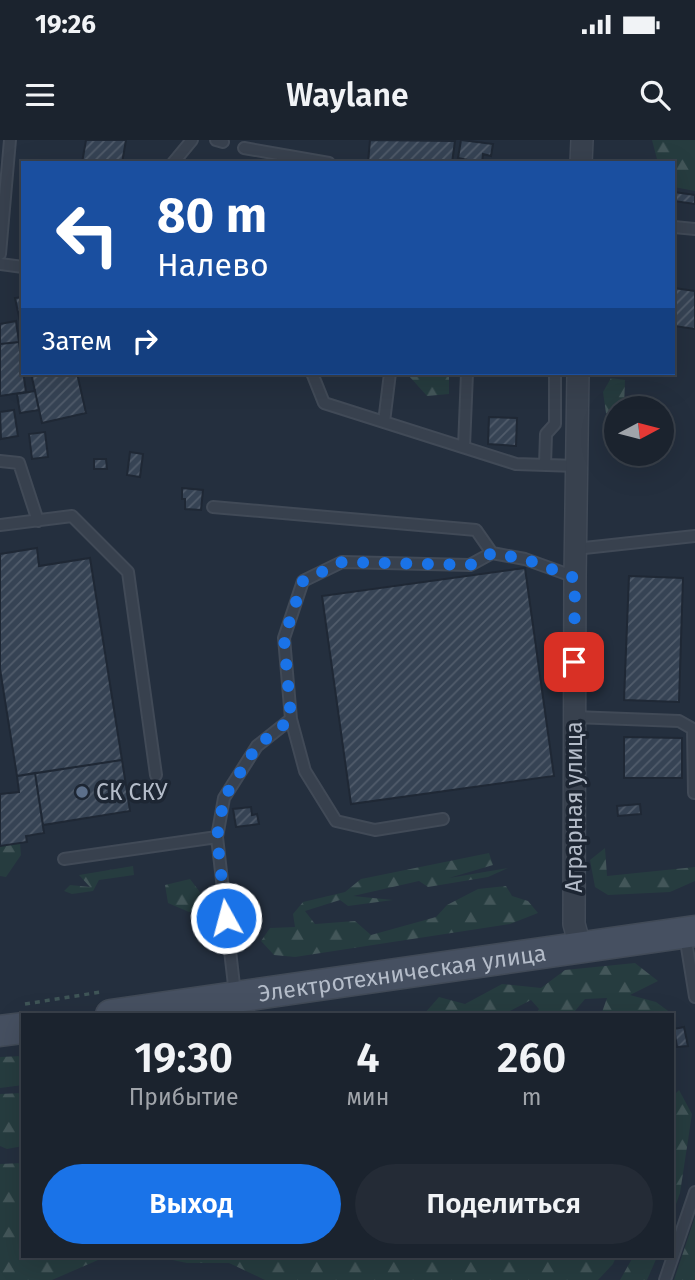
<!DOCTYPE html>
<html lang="ru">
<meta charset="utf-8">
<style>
:root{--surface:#1b232e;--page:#242b36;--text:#f1f3f6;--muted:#a0a4aa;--line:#39404a;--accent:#1a73e8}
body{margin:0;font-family:"Fira Sans",sans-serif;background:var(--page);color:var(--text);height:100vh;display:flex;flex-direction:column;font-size:26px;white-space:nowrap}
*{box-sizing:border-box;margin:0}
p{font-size:23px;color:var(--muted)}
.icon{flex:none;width:38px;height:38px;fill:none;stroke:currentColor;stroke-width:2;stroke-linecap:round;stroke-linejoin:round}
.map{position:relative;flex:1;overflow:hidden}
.sheet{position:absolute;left:21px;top:873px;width:653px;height:245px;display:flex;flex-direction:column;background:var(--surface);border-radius:0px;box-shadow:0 7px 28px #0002,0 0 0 2px var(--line)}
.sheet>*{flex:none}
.guide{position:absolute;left:21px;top:21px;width:654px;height:214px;border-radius:0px;box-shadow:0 7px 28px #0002,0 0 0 2px var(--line);background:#1a4fa0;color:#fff;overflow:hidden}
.needle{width:46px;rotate:83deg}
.buttons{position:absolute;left:604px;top:256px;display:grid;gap:14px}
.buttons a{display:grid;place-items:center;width:70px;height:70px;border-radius:50%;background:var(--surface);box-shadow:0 7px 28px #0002,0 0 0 2px var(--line);font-size:35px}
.pin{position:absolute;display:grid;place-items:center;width:60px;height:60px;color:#fff;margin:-30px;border-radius:14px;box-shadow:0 4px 10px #0006}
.me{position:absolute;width:77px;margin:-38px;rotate:353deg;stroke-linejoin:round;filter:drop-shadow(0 0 5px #0008)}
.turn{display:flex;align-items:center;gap:24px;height:147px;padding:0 21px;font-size:32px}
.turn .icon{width:91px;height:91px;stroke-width:2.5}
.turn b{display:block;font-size:49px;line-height:60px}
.then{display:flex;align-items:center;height:66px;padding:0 21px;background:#0003;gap:14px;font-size:26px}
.eta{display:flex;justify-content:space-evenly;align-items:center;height:119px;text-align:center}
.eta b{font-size:42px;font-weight:600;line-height:49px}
.button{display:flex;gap:14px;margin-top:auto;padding:14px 21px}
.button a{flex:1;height:80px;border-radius:42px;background:var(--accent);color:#fff;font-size:28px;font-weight:600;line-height:80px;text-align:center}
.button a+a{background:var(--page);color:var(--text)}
.status{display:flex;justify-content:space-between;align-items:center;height:49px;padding:0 35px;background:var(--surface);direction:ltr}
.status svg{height:19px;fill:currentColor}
header{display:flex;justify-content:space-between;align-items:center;height:91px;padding:0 21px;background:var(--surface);font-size:32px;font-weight:600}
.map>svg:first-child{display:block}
.forest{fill:url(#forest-firs)}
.building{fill:url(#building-hatch);stroke:#1f2835;stroke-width:2}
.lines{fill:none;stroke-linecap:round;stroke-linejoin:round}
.lane-casing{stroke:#414a57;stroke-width:14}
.street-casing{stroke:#414a57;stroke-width:24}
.secondary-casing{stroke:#414a57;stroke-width:33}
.path{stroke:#3f5557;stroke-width:3.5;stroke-dasharray:5 5;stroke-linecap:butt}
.lane{stroke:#38414e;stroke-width:10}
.street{stroke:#38414e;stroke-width:21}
.secondary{stroke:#465061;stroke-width:30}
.route{stroke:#1a73e8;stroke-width:12;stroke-dasharray:0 21.6}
.service-dot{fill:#5c6f8a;stroke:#1d2633;stroke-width:2.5}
.labels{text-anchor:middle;stroke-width:7;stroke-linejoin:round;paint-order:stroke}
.poi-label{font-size:23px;fill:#b4bcc9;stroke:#1d2633;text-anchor:start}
.street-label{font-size:23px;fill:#b4bcc9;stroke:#1d2633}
</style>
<div class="status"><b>19:26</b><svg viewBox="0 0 49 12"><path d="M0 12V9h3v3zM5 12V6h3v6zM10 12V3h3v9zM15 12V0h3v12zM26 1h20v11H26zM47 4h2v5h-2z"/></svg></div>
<header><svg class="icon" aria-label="menu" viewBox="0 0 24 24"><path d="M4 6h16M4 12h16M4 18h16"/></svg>Waylane<svg class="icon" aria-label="search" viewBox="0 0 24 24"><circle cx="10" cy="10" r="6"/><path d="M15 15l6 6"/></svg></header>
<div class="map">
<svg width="695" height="1140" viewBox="0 0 695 1140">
<defs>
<pattern id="forest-firs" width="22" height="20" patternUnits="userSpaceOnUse" patternTransform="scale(1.75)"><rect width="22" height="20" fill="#263c3f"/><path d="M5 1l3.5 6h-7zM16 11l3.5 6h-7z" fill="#435659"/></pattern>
<pattern id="building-hatch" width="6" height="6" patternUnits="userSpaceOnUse" patternTransform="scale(1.75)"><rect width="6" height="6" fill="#364354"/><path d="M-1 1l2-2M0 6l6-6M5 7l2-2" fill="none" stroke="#515c6b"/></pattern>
</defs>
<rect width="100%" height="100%" fill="#242f3e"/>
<path class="forest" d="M652,0H695V51L674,47V23H658Z
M410,233H449V254L427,256L409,236Z
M611,238L625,240L624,268H616V280L606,273L603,252Z
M20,703L21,715L6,737L0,736V706Z
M605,708L607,736L695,727V741L670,752L608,755L595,747L590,720Z
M489,713L493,725L449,738L508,728L488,737L428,747L419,741L353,756L393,760L348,766L340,760L305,771L315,784L355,781L371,795L436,777L447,765L478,749L506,746L512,756L528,761L538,773L510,784L295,817L274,815L261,801L270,788L295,787L293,774L303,762L345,752L361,739Z
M133,726L134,735L99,740L93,751L72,754L64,751L70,745L90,747L79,735Z
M190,739L209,764L189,772L168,763L165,745Z
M635,823L658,841L630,855L656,862L675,876L672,881V875H601L607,858L585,859L575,871L593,875H535L539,869L531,860L508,872L513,875H420L424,874L439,857L465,864L502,844L541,848L565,830Z
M23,916V945L0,948V917Z
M679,950L692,974L680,1053L672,1075V957Z
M23,953V1006L7,1009L0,1006V954Z
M23,1023V1116L105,1117L52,1140H0V1024Z
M695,1077V1140H674Z
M158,1117H616L613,1124L598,1140H265L229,1123H187Z
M633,1117H657L647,1140H620Z"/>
<path class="building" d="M86,0H126L122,23H82Z
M370,0L455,1L452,23H368Z
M461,0L493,4L491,16L483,14L482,23L458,18Z
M674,52L695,55V64L674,61Z
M674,148L695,151V189L674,186Z
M23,157V195L15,158Z
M16,181L19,202L0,204V184Z
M19,202L26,252L0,256V204Z
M31,233H77L86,273L42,283Z
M35,251L39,270L20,273L17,254Z
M14,270L18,296L1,299L0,272Z
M489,277L517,278L516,306L488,304Z
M45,292L48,317L32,319L29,294Z
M130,312L143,314L140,337L127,335Z
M94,319H106L107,329H94Z
M182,348L203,350L201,370L185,369V359H182Z
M37,408L39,426L90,418L122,620L17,636L0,529V414Z
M525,428L554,636L351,664L322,456Z
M629,436L683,438L679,562L624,560Z
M624,597L682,598V638H624Z
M122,620L130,671L43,685L35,633Z
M35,633L44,693L26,696L27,702L0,706V654L19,652L17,636Z
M640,664L641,674L618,676L617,666Z
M251,667L252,675L257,674L259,684L236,687L233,669Z
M684,887L688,906L677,907L674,889Z"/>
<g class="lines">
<g class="lane-casing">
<path id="lane" d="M216,0L223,2
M244,8L329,23
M173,23L192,0
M674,87L695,89
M0,114L10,0
M0,124L23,127
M312,233L324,263L516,324L577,326
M384,282L390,233
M464,307L467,233
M0,321L19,323L38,381
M545,325L546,294L555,284V233
M213,367L476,390L492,413
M0,385L72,376L128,432L156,635
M575,409L695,396
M574,577L679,581L693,589L694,653
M443,679L375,690L336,681L305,631L291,579L284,498L303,441L342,422L470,425L492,413L525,419L575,437
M64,719L217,697
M685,795L695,857
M235,854L217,697L224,658L257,606L291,579
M665,1140L695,1052"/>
</g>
<g class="street-casing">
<path id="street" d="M581,23L582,0
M578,233L575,437L574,784L580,806"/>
</g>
<g class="secondary-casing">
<g id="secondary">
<path id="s1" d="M111,875L695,791"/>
<path d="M0,891L23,888"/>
</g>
</g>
<path class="path" d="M25,864L101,852"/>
<use href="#lane" class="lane"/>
<use href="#street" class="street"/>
<use href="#secondary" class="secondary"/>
</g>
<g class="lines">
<path class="route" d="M226,778L217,697L224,658L257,606L291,579L284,498L303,441L342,422L470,425L492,413L525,419L575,438L574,522"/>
</g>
<circle class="service-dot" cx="82" cy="652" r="7"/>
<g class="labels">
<g class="poi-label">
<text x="96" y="660">СК СКУ</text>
</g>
<g class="street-label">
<text transform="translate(574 667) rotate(-90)" y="8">Аграрная улица</text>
<text dy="8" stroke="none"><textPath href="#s1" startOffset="294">Электротехническая улица</textPath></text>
</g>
</g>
</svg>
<div class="buttons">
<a><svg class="needle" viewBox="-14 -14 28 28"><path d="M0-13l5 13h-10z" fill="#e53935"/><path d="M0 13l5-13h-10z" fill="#a0a4aa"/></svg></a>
</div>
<div class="pin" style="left:574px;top:522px;background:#d93025"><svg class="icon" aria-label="arrive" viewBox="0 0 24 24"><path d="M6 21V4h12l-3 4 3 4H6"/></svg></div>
<svg class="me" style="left:226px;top:778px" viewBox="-20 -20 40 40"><circle r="17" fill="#1a73e8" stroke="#fff" stroke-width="3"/><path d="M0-11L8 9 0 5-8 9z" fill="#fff"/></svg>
<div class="guide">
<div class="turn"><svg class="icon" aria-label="left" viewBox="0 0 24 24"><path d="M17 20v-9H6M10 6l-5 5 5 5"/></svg><div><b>80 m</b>Налево</div></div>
<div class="then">Затем<svg class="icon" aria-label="right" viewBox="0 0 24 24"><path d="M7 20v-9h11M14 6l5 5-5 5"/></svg></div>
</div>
<section class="sheet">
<div class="eta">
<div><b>19:30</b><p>Прибытие</p></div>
<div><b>4</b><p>мин</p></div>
<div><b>260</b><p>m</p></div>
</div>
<div class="button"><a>Выход</a><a>Поделиться</a></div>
</section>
</div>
